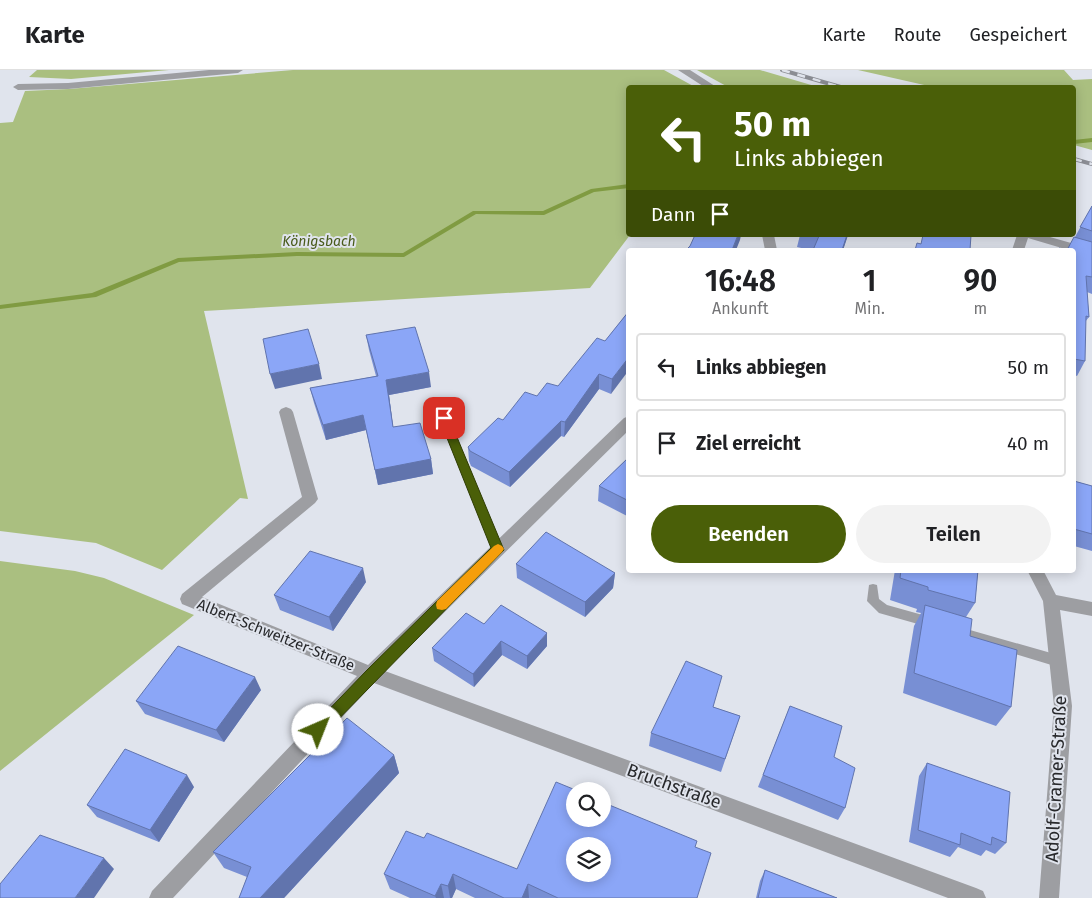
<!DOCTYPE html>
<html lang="de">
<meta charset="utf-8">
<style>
:root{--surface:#fff;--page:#f2f2f2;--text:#202124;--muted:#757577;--line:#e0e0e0;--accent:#4a5f08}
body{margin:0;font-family:"Fira Sans",sans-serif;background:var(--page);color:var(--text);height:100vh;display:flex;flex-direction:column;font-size:19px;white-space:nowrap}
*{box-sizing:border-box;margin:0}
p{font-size:16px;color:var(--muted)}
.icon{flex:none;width:28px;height:28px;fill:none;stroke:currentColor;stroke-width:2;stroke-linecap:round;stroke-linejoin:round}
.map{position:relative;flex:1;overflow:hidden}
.sheet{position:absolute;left:626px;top:178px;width:450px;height:325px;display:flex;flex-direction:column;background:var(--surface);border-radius:5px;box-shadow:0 2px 12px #0003}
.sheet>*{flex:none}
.guide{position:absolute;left:626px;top:15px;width:450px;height:152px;border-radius:5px;box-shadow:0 2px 12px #0003;background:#4a5f08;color:#fff;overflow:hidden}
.tools{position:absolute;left:566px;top:712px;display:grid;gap:10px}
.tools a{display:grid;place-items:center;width:45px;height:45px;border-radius:50%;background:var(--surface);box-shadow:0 2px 12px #0003;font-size:25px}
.pin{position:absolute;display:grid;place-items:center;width:42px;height:42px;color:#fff;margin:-21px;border-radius:10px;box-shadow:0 2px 8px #0006}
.me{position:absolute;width:55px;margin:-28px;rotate:44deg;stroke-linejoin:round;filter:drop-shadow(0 0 4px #0008)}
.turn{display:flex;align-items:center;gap:18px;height:105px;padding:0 25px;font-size:22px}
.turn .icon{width:65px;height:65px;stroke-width:2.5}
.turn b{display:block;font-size:35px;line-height:42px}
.then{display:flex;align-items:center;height:48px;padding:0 25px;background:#0003;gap:10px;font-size:19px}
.eta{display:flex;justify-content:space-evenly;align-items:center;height:85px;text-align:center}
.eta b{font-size:30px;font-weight:600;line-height:35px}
.action{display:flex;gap:10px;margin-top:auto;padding:10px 25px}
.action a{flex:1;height:58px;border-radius:30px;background:var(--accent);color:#fff;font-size:20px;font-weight:600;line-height:58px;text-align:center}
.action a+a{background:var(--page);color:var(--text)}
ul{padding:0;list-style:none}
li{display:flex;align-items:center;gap:15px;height:68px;margin:0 10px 8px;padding:0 15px;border:2px solid var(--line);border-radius:5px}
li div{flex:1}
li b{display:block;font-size:19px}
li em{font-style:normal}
header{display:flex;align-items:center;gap:30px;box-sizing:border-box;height:70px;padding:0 25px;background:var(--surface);border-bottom:1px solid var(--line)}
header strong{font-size:24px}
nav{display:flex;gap:28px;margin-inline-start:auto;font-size:18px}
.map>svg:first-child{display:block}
.green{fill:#aabf80}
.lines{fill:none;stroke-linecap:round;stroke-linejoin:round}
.stream{fill:#809b42;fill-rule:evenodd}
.lane{fill:#9d9ea2;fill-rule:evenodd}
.street{fill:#9d9ea2;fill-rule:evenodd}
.rail-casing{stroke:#8b8d94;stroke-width:4}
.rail{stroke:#e0e4ed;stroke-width:2.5;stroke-dasharray:8;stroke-linecap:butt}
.wall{fill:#788fd4}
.shaded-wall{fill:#6174ad}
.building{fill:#8ba6f7;stroke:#6174ad;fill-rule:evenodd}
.route{fill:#4a5f08;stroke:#303e05}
.slow{fill:#f59e0b}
.labels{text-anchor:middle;stroke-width:4;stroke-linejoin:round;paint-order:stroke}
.far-water-label{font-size:14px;font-style:italic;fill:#495b1b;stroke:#e0e4ed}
.street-label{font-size:15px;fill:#27282b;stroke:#e0e4ed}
.near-street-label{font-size:18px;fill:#27282b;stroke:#e0e4ed}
</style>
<header>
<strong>Karte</strong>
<nav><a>Karte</a><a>Route</a><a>Gespeichert</a></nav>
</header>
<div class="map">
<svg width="1092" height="828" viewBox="0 0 1092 828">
<rect width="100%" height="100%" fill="#e0e4ed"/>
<path class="green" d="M37,0H169L71,9L29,7Z
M293,0H664L695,17L629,18V165H630L590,218L204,241L248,429L240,428L162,500L96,473L0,461V53L13,52L25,21L69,19Z
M697,0H760L818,17H728Z
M858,0H1064L1073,10L1092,9V80L1074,75V18L933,17Z
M0,491L75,501L104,508L194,545L0,701Z"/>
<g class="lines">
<path class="stream" d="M1092,68V72L1074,74V70Z
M629,114V118L594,122L544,145L476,144L404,187L297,186L179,192L96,227L0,239V235L92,223L178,188L297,182L403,183L473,141H543L591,119Z"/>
<path class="lane" d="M437,327L442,331L504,480L502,483H494L492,480L432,331Z
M873,514L877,515L879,529L887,535L937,549L938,553L937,557L932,558L879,543L867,531L869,515Z
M956,556L1058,585L1063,587L1065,591L1063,595L1058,597L956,566L951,565L950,561L951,557Z"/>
<path class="street" d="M209,0H243L238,3L68,19L18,20L13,17L18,14L68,13Z
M678,0H690L718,18H706Z
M762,165H774L777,180H765Z
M1017,165H1043L1092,179V187L1028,168L1024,180H1012Z
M286,337L291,339L293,342L318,429L315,433L202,527L368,595L624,348L629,346V360L385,601L976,818L983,821L986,828H948L374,613L173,828H149L152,821L357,606L182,534L180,529L182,524L302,427L279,342L281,339Z
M1027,500H1043L1056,525L1092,532V546L1060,540L1072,636L1059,828H1039L1054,636L1043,531Z"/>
<g class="rail-casing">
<path id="rail" d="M782,0L844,18
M1074,89L1092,94"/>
</g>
<use href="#rail" class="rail"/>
</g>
<path class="wall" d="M1092,136V224L1087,222L1089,247L1085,252V291L1077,306L1074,305V180H1057L1059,178L1067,180L1075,167Z
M800,165H848L843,180H810L797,177Z
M629,241L611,324L599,319L564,367L561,366L510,417L471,396L469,391L468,377L503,350L537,326L558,316L605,271Z
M366,265L431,317L389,325L393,357L431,389L433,404L378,415L366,360L326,370L314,333L310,318L376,306L369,280Z
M629,387V447L598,431L599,416Z
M1074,411L1092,416V481L1074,476Z
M516,494L615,503L613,518L585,547L517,508Z
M895,500H978L975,533L966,547L970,566L1011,637L996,656L903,623L914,556L921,543L916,542L917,539L890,530Z
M366,512L333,561L280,540L274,525Z
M484,554L547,576L527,599L502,585L474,617L434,591L432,578Z
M261,620L224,672L145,644L136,631Z
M790,636L834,687L845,738L838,750L758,717Z
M713,637L740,646L721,702L649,676L651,663Z
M394,685L399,703L284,828H239L247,807L224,798L213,782Z
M927,693L1006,773L995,784L986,780L981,786L958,777L950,787L909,772L919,706Z
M194,717L159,772L97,747L87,735Z
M695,777L697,828H475L456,819L452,828H410L390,819L384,804L517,799Z
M765,800L837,828H756L760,811Z"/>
<path class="shaded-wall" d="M738,165H741L740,170L736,180H732Z
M847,165H848L843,180H842Z
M629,287V300L611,324L612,309Z
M319,294L322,309L275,319L270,304Z
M429,302L431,317L389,325L395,372L386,310Z
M599,304V319L564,367L565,352Z
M363,345L366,360L326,370L323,355Z
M561,351V366L510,417L509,402Z
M431,389L433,404L378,415L375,400Z
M363,498L366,512L333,561L329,547Z
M615,503L613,518L585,547V532Z
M547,563V576L527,599V586Z
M501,571L502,585L474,617L473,604Z
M255,607L261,620L224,672L216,660Z
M394,685L399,703L284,828H260Z
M187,705L194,717L159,772L150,760Z
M104,788L114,799L94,828H75Z
M453,804L456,819L452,828H450L448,816Z
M441,814L444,828H436L435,826Z
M528,814L529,828H522Z"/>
<path class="building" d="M1092,136V161L1080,157Z
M695,165H738L732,180H686L690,176Z
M812,165H847L842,180H813L819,166Z
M923,165H971L970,180H915L917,173L921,174Z
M1074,167L1092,172V207L1086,206L1089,247L1086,246L1085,291L1074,289V180H1058L1059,178L1067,180Z
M629,241V287L612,309L599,304L565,352L561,351L509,402L470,381L468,377L498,348L503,350L525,322L537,326L547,313L558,316L597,268L605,271Z
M415,257L429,302L386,310L393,357L420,353L431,389L375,400L363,345L323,355L310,318L378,306L366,265Z
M308,259L319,294L270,304L263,269Z
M629,387V431L599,416Z
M1074,411L1092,416V464L1074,459Z
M546,462L615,503L585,532L516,494Z
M310,481L363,498L329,547L274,525Z
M901,500H978L975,533L928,520V517L900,508Z
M501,535L547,563L527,586L501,571L473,604L432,578L466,543L484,554Z
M925,535L972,549L970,566L1017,580L1011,637L914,603Z
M178,576L255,607L216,660L136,631Z
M686,591L722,606L713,637L740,646L725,689L651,663Z
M790,636L842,656L834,687L855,698L845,738L763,705Z
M347,648L394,685L260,828H239L251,797L213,782Z
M125,679L187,705L150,760L87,735Z
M927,693L1010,722L1006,773L992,767L991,775L961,763L960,775L918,760Z
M556,712L578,721H575V749H602V732L697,771L695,777L711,783L697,828H558L528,814L522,828H504L453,804L448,816L441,814L435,826L384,804L406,761L424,768L427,763L517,799ZM575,776H602V804H575Z
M40,765L104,788L75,828H0V814Z
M765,800L837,828H758Z"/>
<path class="route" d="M444,344L449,348L504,480L323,665L318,667L313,665L311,660L313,656L367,600L491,478L439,348Z"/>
<path class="slow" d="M498,474L502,476L504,479L502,482L446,539L442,540L437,539L436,535L437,531L494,476Z"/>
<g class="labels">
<g class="far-water-label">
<text x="319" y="176">Königsbach</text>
</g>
<g class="street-label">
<text transform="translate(276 565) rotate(22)" y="5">Albert-Schweitzer-Straße</text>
</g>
<g class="near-street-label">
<text transform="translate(1056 709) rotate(-87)" y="6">Adolf-Cramer-Straße</text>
<text transform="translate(674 716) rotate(20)" y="6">Bruchstraße</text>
</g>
</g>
</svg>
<div class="tools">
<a><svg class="icon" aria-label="search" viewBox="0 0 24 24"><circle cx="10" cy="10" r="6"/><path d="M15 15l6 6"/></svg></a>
<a><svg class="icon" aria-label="layers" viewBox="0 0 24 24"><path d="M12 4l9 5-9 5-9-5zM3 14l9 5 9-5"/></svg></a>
</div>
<div class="pin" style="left:444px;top:348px;background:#d93025"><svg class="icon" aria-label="arrive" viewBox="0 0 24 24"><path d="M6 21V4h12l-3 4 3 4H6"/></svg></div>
<svg class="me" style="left:318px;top:660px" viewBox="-20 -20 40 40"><circle r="19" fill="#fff"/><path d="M0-13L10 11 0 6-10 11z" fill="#4a5f08"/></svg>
<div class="guide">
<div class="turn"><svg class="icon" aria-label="left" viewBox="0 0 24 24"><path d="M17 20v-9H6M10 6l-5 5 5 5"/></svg><div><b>50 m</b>Links abbiegen</div></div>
<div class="then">Dann<svg class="icon" aria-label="arrive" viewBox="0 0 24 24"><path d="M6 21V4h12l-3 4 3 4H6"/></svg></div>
</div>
<section class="sheet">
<div class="eta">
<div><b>16:48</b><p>Ankunft</p></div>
<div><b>1</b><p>Min.</p></div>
<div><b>90</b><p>m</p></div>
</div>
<ul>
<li><svg class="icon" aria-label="left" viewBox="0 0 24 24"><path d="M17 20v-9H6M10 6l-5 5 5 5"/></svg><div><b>Links abbiegen</b></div><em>50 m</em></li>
<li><svg class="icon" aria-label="arrive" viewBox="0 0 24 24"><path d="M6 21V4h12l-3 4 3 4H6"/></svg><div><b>Ziel erreicht</b></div><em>40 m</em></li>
</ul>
<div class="action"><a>Beenden</a><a>Teilen</a></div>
</section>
</div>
